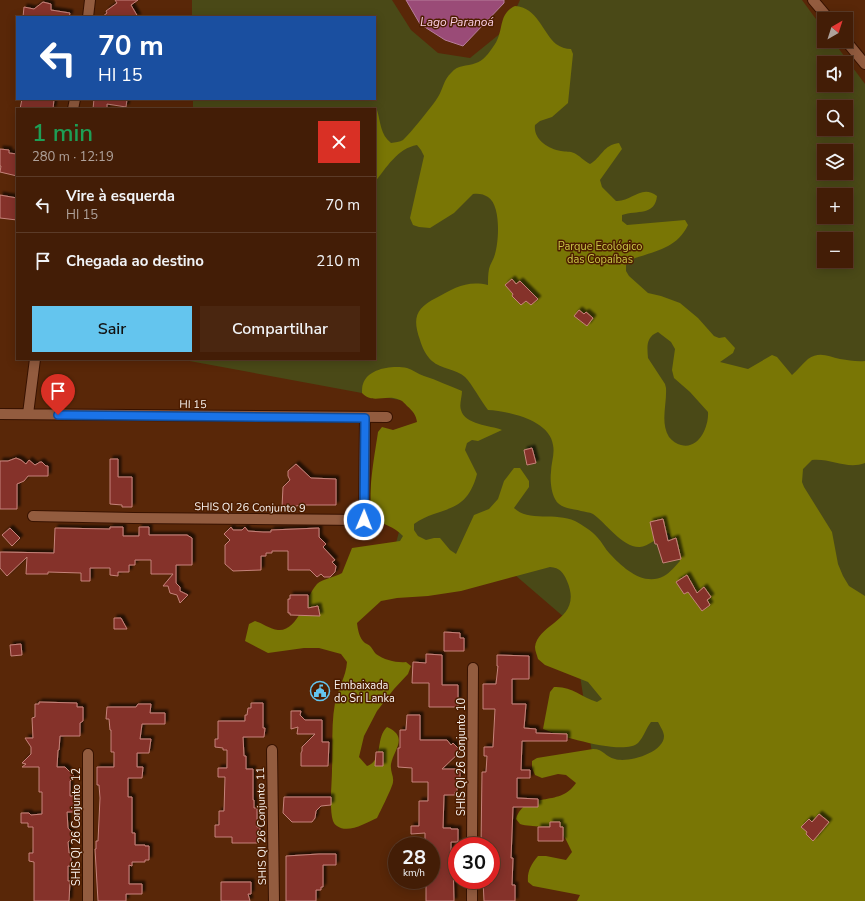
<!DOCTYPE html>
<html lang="pt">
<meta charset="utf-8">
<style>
:root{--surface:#431d06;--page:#4a2610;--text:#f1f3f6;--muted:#afa29b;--line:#5b3b28;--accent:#64c5ee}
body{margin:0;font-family:"Nunito Sans",sans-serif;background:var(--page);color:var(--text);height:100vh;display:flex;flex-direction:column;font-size:15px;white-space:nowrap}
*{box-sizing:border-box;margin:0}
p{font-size:13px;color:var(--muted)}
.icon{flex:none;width:22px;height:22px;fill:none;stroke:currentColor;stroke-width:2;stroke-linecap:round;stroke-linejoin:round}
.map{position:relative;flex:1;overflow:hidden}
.side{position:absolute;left:16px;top:108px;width:360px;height:252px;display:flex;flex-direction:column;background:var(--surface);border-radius:0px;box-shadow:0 2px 10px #0003,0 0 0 1px var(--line)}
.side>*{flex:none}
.top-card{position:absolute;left:16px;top:16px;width:360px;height:84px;border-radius:0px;box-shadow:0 2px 10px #0003,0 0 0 1px var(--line);background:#1a4fa0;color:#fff;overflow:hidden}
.needle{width:26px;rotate:39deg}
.fabs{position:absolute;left:817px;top:12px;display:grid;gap:8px}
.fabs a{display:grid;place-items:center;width:36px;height:36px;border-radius:0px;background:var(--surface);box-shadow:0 2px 10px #0003,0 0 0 1px var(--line);font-size:20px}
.speed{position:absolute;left:388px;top:837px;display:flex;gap:8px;font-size:20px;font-weight:700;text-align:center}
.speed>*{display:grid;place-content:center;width:52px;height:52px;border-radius:50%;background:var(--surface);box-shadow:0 2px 10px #0003,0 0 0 1px var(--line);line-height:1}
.speed small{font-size:10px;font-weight:400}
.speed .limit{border:6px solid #d22;background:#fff;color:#111}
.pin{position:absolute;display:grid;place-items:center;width:34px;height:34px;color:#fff;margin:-41px -17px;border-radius:50% 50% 50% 0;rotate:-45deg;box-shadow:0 0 4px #0007}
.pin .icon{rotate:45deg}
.me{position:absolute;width:44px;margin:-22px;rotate:1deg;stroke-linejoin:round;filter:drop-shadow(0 0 3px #0008)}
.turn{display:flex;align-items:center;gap:14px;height:84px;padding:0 16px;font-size:18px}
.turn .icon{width:52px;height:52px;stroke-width:2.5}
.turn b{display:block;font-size:28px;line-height:34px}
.round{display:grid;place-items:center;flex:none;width:42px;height:42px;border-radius:0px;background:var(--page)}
.summary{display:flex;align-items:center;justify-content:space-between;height:68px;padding:0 16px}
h1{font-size:24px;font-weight:600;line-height:30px;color:#1e9e55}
.cta{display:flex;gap:8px;margin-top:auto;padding:8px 16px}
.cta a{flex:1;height:46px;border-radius:0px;background:var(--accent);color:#111;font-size:16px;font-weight:600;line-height:46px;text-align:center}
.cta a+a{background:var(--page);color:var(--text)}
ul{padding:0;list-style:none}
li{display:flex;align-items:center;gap:12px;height:56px;padding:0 16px;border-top:1px solid var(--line)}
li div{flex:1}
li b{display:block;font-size:15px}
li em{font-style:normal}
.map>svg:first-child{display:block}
.green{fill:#4a4917;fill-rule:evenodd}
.forest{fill:#797605;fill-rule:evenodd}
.water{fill:#9a4b77;stroke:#b77e9b}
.building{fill:#85312a;stroke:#c5837a;filter:url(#shadow)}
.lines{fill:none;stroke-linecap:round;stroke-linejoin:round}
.minor-casing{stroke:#371200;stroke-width:12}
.minor{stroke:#935c3f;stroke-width:10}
.route-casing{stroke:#114b97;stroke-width:10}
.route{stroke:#1a73e8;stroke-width:7}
.labels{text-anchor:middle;stroke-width:3;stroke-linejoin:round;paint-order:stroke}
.park-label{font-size:11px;fill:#cac746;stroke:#4d1d00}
.street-label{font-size:11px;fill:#faf4f0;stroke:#4d1d00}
.poi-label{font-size:11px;fill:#faf4f0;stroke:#4d1d00;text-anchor:start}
.water-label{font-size:12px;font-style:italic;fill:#fbcde3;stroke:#4d1d00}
</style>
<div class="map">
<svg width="865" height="901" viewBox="0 0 865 901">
<defs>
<filter id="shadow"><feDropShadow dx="3" dy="-3" stdDeviation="1" flood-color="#0009"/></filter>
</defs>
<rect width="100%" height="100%" fill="#592708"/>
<path class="green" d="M192,0H392L411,30L438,53L470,58L507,28L520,0H802L824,30V41H833L865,84V901H615L572,624L515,575L390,566L432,406L184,360L375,359V109H193V99H375V17H192ZM824,63H846V85H824ZM824,107H846V129H824ZM824,151H846V173H824ZM824,195H846V217H824ZM824,239H846V261H824Z"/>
<path class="forest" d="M515,6C537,7 543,33 556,44C560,47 566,49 571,49L573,54L568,103L552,117L540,121L535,125C533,139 548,149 561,151C566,152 570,151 574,153C579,155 584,161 590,164C602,157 603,145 619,143L622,149L600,180L602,187L616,201C632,202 641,184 657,196C655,216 637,210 622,215V221L627,225L685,220L688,225C676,250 653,251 630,260L626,265V271L629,276L648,293L661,296L680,303L698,318L714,336L719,338L725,337L735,348L733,353L720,362L748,369L772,355L777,357L792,375C798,370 802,364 808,359C819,351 828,356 840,359C849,360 856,362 865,361V463C847,470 831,458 812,460L803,469L802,482L804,487L832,532L838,564L843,576L849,586L865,596V901H577L580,895L533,886L528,882C527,872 531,864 538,856H546L566,860L572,852C569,846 565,836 561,833C549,824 533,828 520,824L516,819C526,789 559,809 576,783L566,775L558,774L542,778L535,775L532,768V761L537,758L593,749C604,749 605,757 615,759C628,763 664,753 664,736C664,732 660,726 658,722H651C646,728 644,737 638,743C624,756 560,736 543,729L550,692L554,687C572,686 581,697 597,702L602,699L588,682L545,665L538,659C537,655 535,651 535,647C538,622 584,620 567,581C563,572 560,568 550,567L461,591L428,596L397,598L381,601L357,623C358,630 359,638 365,643C367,644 369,645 370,646C372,648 374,652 376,654C384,660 397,663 406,662L411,666L408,674L394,689L377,711L364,736L359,757L367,766C384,760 375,738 387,727C409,737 394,749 391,764C390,772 394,776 393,782C393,786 380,812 377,818C366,823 348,834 337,826C335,825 334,823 333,821C329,809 332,783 332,769C333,747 331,725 335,703C338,688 346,677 347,662L341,654L319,648H304L268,653L245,641L249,624L255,621C262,623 270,629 278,630C298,632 306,596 317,584C322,579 335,577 342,573L352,548L400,541L403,536C394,526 383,525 375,518C364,508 376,448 378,432L382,427L393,430L417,422C416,415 413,411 407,406C405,404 403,401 400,400C386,393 373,405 362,393C362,390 362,386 363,384C368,368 393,365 407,368C413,370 418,374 424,376C437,380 449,386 462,391C462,397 459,405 461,410C465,425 490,425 502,430L478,441L472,440L467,443L465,450L477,474C466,516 441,505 414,524V530L418,536L426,540L434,538H440L450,550L456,554L474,515L489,509L498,499L504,481L514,468H520L529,481V487L514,508C528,522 556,512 575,521C582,525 592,531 597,537C602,542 605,549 610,554C623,568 644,587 664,576C671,572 675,566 680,561L669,533C660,536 646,548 639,547C622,547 605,522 593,514C589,512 585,512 581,511C571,508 560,509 555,499C551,492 550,479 551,472C551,463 555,454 553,445C550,420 508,411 488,410C481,401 472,384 465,377C456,369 441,369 432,361C426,356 422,347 420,340C412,318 416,308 436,298C454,288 467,280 488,285C488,280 488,274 489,269C490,264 494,259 495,254C499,241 501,205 488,197C484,194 478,193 473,194L454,213L430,228L419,227L413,225L410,218L424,156L421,150L417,145C398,148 386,168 375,182V109H366L372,107L377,110C381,123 380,134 391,143C395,142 400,142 403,140C409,135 434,104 438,97C443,89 444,79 451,73C458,64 466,67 476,63C483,61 489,53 493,47C505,32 497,14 515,6ZM658,332L671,342L675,349L672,370L674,378L690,392L708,412C709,426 699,450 681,445C677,444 672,441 669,437C660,422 667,405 666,388L665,384L648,358C647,346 646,337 658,332Z"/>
<path class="water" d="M406,0H504V3L463,46L445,40L420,24Z"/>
<path class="building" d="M115,0H138L131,5L138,17H102L107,13L106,11L117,3Z
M43,2L51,4V10L70,13L69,17H23L24,7L34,9Z
M22,99H54L53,109H20Z
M94,99H127L126,107L107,104V109H93Z
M0,149L9,150V153L17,154V176L0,172L1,166H0Z
M0,195L17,198V220L0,218Z
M512,279L516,284L520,281L538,299L531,305L526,301L521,305L512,296L513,294L505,285Z
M579,310L584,314L586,312L593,318L587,326L574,316Z
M532,448L536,463L527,465L524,450Z
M16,458L21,460L26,464L29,460L35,465L40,462H42L46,466H48V476H28L24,481L17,484V509H0V461H8Z
M110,459H118V477H132V507H122V505L110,504Z
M296,464L311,478L336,479V505H300L293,507H282L283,487L290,480L288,476V471Z
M663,519L668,541L676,538L681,559L663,563L657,544H655L650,522Z
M110,527H123V536H139V527H149V535H187L192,538V565H176V583L180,587V591L188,595L180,603L177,595L170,593L168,586H163L173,574H151V560H135V565H129V572H118V576L110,575V568H90V581H81V573L48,572V574H26L27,557L7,576L0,568V552L54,553L55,528L110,529Z
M231,527L233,530H242L245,527L248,531L263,532H271V530L319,528V537L326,544L323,547L335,560L332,562L336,566L335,572L330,577H324L321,574L317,577L310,570H288V551H272V553H266V556H261V570L233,571L225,564V545L230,540L224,534Z
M10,528L20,538L12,546L2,535Z
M687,575L697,593L704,587L711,597L707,600L710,605L702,611L688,592L684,594L676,582Z
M290,595H308V608L318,606L320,616L290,615V613H288V599H290Z
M114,618H121L127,629H114Z
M444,632L460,633V638H464V651H444Z
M21,644L22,655L11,656L10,645Z
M426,654L442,655V685H458V707H429V683H412L413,662L426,663Z
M497,655L529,656V679H512V704H526L524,728L536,729V733L567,734V741H522L521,770H530V778H517V798L538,799V807H513L511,858H513L512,885H515V901H484L483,880H491V846H481L482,772H486L487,756H484V747H493L495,709H483V684H496L498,666H497Z
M39,702L77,703V707H83V721L80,723V736H60L59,750H58L57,767H65L75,777L70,781V796H74V812H67L68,828L75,836L68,842L69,853H71V866H68V881H70L69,901H34V862L29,861V853H33V827H28V823H21V813H29L31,815L42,814V792H39V767H22L26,764L22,763L31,754V747L25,738H33L32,718L35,717V704H39Z
M251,703H263V728H265L264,737H243L244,756H246V769H253V800H254V808H257V827H260L259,843H232V837H215V825H219V811H224L225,777H218V768H227V750H223V748L215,747V739H218V721H245V715H247L248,708H251Z
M138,704H151L150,713H165V724H142L140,739H151L149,753H137V767H143L142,778H128V797H132V833H135V845H145V846H149V860H145V862H132V866L129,865V884H142V894H126V901H98L95,849H96V841H98L100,798L99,785H97V767H114V752H111V730H110L109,719H106L107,707H136Z
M291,711H301L300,715L305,720H322V742H329L328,766H301V753L302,751V747L315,734H297L298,727L291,729Z
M407,715H420V740H447L451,745L453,743L461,751L442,769H460V778H457V792H455V795H444L443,828H451V829H458V842H451V861H453L454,901H426V880H431V846H425V833L411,834V826H419V801H428V782H412V768L398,767V748H400V730H406Z
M376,752H383V766H375Z
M284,797H331V805L321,806L316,811L315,818L312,822H292L283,813Z
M819,814L829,822L813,841L806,834L807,832L801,827L809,819L812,822Z
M550,822H560V827H563V841H538V827H550Z
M319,854H336V865H323V887H321V890H316V901H286V856Z
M221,882H251V894H248L250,901H221Z"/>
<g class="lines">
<g class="minor-casing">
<path id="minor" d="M813,0L829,19
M88,17L90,0
M846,41L865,64
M73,109L75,99
M0,414L387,417
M28,414L35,359
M33,516L133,518L364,520L365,418
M272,750L274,901
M88,754V901
M472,846L473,668
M472,901V880"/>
</g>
<use href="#minor" class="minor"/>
</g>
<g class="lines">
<g class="route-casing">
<path id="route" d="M58,415L365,418L364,520"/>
</g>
<use href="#route" class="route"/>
</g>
<defs>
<g id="civic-ring" transform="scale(1)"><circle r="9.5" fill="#4d1d00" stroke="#64c5ee" stroke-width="1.5"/><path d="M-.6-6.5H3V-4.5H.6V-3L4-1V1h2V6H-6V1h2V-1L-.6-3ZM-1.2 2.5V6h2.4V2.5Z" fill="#64c5ee"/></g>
</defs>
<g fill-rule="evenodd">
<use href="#civic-ring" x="320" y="691"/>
</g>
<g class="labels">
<g class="park-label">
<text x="600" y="250">Parque Ecológico<tspan x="600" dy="13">das Copaíbas</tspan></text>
</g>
<g class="street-label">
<text transform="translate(193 404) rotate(1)" y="4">HI 15</text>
<text transform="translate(250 507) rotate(1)" y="4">SHIS QI 26 Conjunto 9</text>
<text transform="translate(461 757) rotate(-90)" y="4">SHIS QI 26 Conjunto 10</text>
<text transform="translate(261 826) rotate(-91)" y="4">SHIS QI 26 Conjunto 11</text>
<text transform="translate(76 827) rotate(-90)" y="4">SHIS QI 26 Conjunto 12</text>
</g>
<g class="poi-label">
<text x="334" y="689">Embaixada<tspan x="334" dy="13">do Sri Lanka</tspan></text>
</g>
<g class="water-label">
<text x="457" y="26">Lago Paranoá</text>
</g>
</g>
</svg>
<div class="fabs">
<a><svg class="needle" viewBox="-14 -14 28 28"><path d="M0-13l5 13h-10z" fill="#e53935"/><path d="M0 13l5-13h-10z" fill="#afa29b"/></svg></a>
<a><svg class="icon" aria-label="sound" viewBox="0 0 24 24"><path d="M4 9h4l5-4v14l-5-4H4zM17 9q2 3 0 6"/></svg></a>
<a><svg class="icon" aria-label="search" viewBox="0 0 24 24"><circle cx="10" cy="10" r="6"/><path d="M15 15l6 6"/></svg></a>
<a><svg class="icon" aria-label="layers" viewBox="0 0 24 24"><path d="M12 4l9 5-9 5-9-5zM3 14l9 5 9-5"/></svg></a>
<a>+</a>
<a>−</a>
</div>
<div class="speed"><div>28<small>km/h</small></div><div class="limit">30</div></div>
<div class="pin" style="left:58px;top:415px;background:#d93025"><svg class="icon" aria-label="arrive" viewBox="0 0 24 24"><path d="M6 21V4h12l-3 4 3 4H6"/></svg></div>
<svg class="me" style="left:364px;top:520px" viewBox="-20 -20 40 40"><circle r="17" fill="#1a73e8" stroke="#fff" stroke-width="3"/><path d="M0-11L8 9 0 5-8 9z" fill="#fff"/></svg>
<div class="top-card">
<div class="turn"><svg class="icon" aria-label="left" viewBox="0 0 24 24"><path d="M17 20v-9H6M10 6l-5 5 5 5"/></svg><div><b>70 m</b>HI 15</div></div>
</div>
<section class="side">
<div class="summary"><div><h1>1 min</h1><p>280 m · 12:19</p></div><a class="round" style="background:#d93025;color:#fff"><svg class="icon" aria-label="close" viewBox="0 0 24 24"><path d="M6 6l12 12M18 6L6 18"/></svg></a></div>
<ul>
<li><svg class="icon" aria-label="left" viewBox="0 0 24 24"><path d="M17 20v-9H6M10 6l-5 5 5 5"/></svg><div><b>Vire à esquerda</b><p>HI 15</p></div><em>70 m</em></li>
<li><svg class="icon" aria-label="arrive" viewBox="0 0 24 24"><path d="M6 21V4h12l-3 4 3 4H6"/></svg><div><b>Chegada ao destino</b></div><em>210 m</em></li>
</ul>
<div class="cta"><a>Sair</a><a>Compartilhar</a></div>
</section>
</div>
